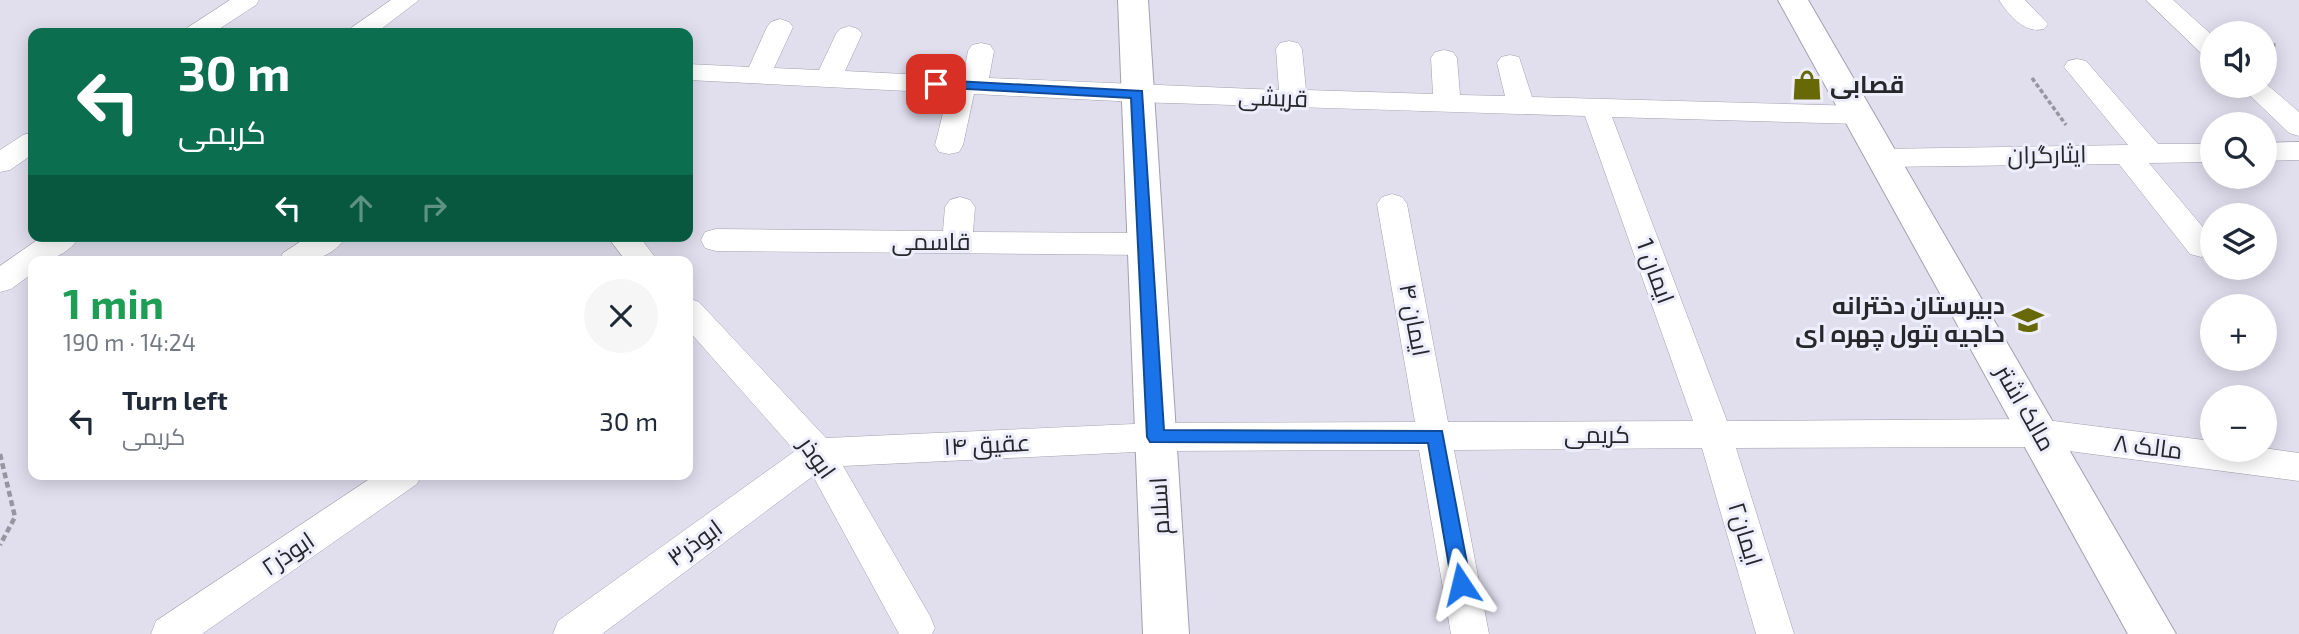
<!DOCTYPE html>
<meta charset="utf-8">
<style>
:root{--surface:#fff;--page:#f6f6f7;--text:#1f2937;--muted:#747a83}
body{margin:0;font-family:"Exo 2",Cairo,sans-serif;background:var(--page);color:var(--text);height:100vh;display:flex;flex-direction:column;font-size:26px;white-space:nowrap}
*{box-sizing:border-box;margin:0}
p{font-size:23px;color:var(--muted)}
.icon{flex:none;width:38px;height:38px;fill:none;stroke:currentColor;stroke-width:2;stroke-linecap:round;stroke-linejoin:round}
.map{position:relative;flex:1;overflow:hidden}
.sheet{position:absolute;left:28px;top:256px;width:665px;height:224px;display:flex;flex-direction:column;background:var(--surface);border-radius:14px;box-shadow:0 4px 18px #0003}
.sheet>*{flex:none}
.hud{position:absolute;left:28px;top:28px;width:665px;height:214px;border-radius:14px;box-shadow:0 4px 18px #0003;background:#0b6e4f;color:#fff;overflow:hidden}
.tools{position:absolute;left:2200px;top:21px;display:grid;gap:14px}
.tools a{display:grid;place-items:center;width:77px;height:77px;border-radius:50%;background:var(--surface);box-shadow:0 4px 18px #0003;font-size:35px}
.pin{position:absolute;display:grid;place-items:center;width:60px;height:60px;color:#fff;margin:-30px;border-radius:14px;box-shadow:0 4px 10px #0006}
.me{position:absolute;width:77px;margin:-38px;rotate:350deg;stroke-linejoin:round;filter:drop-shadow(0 0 5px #0008)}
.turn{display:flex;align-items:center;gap:24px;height:147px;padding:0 35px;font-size:32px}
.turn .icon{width:91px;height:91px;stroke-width:2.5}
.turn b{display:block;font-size:49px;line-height:60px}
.lanes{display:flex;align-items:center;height:66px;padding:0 35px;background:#0003;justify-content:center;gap:35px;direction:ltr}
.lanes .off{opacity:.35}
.round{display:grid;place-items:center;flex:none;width:74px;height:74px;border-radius:37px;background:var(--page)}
.head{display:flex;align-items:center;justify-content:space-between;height:119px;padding:0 35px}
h1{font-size:42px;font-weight:700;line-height:52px;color:#1e9e55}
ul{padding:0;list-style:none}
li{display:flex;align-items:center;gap:21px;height:91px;padding:0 35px}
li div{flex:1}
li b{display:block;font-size:26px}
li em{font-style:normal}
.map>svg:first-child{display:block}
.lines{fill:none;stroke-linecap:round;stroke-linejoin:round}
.street-casing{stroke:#a2a0ae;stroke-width:1}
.secondary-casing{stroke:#a2a0ae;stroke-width:2}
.path-far1{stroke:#9695a0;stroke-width:3.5;stroke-dasharray:4.5 2.5;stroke-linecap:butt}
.path{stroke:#9695a0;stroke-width:4.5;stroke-dasharray:6 3.5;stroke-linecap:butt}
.street{fill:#fff;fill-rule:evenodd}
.secondary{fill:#fff;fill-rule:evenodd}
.route{fill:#1a73e8;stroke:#114b97;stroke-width:2}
.labels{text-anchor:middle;stroke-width:6;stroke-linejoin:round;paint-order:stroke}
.poi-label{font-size:24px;font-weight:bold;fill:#27262b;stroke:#eeedfb;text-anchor:start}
.street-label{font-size:24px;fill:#27262b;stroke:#eeedfb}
</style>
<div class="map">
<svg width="2299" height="634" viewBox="0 0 2299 634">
<rect width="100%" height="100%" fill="#e1dfee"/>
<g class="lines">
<g class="street-casing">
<path id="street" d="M230,0H259L256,5L213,33H184L187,28Z
M391,0H419L376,33H348L351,28Z
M1999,0H2025L2048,24L2044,29C2024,34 2009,15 1999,0Z
M2146,0H2173L2212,35V57L2203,55Z
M780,19L789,22L793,27L774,68L819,70L836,34L840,29L849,26L858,29L862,34L845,71L963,77L968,51L972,45L981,43L990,45L994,51L989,78L1279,90L1276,49L1280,43L1289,41L1298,43L1302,49L1306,90L1433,94L1431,58L1435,52L1444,50L1453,52L1457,58L1460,95L1505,96L1497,63L1501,57L1510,55L1519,57L1532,97L1858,106L1868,109L1872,115L1868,121L1858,124L1612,117L1727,421L2038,419L2212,441V450L2264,448L2299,453V481L2038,447L1736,448L1794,634H1756L1702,448L1454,450L1489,634H1451L1419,450L1156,451L843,466L930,616L935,628L932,634H899L813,476L602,634H553L558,621L795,451L688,330V298L699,302L826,438L1156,423L1415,422L1377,204L1382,197L1392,194L1402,197L1407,204L1448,422L1693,421L1585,116L1137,102L974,94L963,145L959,152L949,154L939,152L935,145L948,93L688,80V64L749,67L767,27L771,22Z
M2077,59L2086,61L2158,144H2212V162L2149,163L2212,238V254L2201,257L2190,254L2119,164L1883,167L1873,165L1869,158L1873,151L1883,149L2128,145L2064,67L2068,61Z
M2264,82L2299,112V136L2289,133L2240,86H2264Z
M33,132V154L10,170L0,172V150L23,135Z
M2299,142V160L2264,161V143Z
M960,197L970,200L975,207L973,232L1145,233L1156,236L1160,244L1156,252L1145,255L716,251L705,248L701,240L705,232L716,229L943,231L945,207L950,200Z
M43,236H80C70,253 52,261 33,261V273L11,289L0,292V266Z
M309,236H346C331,262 305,261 279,261L283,253Z
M607,236H639L658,261H626Z
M377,474H422L417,484L202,634H151L156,621Z"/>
</g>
<g class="secondary-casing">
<path id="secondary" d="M1118,0H1148L1189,634H1143Z
M1778,0H1808L2176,634H2128Z"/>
</g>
<path class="path-far1" d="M2264,45H2276
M2032,78L2066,125"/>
<path class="path" d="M0,454L15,517L0,545"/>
<use href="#street" class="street"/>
<use href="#secondary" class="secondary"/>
</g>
<path class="route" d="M936,80L1142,91L1164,430L1442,431L1471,584L1468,590L1461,593L1455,590L1452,584L1428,443L1150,442L1147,437L1131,98L931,87V81Z"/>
<defs>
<g id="shop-bare" transform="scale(2.415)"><path d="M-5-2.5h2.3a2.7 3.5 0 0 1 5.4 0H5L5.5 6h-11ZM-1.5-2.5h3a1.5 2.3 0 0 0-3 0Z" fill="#676907" stroke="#eeedfb" stroke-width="2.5" paint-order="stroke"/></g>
<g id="school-bare" transform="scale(2.415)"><path d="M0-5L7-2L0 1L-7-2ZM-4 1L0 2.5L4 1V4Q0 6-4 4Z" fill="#676907" stroke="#eeedfb" stroke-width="2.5" paint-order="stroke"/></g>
</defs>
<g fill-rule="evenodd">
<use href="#shop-bare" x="1807" y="85"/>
<use href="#school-bare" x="2028" y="320"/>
</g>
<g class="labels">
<g class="poi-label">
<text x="1830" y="93">قصابی</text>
<text x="2005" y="314" text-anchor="end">دبیرستان دخترانه<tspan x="2005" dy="28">حاجیه بتول چهره ای</tspan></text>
</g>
<g class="street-label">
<text transform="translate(1273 98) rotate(2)" y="8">قریشی</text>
<text transform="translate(2047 155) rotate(-1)" y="8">ایثارگران</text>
<text x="931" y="250">قاسمی</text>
<text transform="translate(1655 271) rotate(70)" y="8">ایمان 1</text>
<text transform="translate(1414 320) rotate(79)" y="8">ایمان ۴</text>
<text transform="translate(2025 408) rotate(60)" y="8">مالک اشتر</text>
<text x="1597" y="443">کریمی</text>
<text transform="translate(987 445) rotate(-3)" y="8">عقیق ۱۴</text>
<text transform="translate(2148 447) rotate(7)" y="8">مالک ۸</text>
<text transform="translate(817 458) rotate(55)" y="8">ابوذر</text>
<text transform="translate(1160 506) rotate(-93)" y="8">اسلام</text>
<text transform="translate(1745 534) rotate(73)" y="8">ایمان۲</text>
<text transform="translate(695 543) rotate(-36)" y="8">ابوذر۳</text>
<text transform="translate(288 554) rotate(-34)" y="8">ابوذر۲</text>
</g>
</g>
</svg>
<div class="tools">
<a><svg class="icon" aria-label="sound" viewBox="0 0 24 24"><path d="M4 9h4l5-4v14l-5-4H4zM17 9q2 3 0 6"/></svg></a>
<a><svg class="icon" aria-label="search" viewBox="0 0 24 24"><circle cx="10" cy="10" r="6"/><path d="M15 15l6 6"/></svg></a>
<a><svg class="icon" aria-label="layers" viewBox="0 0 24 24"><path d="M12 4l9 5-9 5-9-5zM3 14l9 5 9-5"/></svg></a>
<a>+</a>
<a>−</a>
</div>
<div class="pin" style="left:936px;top:84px;background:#d93025"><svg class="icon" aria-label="arrive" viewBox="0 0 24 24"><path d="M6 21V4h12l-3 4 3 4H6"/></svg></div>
<svg class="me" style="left:1461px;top:584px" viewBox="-20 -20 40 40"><path d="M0-17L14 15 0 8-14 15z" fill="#1a73e8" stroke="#fff" stroke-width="4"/></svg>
<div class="hud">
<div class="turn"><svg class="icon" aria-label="left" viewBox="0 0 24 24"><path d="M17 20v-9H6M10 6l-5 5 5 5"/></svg><div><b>30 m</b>کریمی</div></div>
<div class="lanes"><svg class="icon" aria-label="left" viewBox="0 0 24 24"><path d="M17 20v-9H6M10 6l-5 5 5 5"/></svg><svg class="icon off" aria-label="ahead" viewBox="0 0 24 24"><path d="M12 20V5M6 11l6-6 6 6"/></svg><svg class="icon off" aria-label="right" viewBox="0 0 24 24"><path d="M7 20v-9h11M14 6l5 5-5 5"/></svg></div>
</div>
<section class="sheet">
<div class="head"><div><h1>1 min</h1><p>190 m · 14:24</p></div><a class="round"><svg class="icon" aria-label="close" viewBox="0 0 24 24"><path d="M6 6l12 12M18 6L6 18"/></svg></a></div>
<ul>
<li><svg class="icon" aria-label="left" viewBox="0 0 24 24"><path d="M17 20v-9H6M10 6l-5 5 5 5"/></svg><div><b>Turn left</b><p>کریمی</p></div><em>30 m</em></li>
</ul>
</section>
</div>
